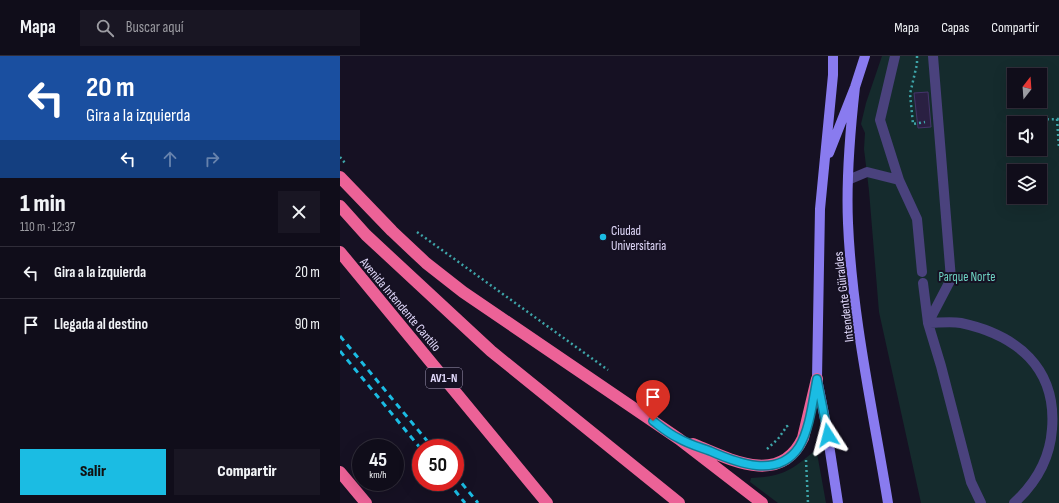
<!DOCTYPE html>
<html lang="es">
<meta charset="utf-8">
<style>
:root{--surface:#100d1a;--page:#191623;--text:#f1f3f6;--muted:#9c9ca2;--line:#302d39;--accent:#1bbce3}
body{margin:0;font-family:"Sofia Sans Condensed",sans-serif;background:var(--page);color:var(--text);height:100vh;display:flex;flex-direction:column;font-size:15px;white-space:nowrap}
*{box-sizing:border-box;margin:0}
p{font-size:13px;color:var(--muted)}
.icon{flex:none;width:22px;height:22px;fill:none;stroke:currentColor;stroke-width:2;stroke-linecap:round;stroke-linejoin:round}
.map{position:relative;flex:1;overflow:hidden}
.drawer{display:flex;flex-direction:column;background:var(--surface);width:340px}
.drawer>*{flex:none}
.top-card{background:#1a4fa0;color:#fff;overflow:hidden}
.needle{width:26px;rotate:17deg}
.buttons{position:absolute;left:667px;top:12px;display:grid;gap:8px}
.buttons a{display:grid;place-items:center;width:40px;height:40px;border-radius:0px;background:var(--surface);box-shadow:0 4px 16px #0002,0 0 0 1px var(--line);font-size:20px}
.speed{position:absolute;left:12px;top:383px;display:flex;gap:8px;font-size:20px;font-weight:700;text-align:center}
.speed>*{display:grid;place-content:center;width:52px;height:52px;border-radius:50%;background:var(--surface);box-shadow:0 4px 16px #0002,0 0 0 1px var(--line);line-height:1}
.speed small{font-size:10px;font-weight:400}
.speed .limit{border:6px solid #d22;background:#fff;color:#111}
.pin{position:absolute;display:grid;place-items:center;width:34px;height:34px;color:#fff;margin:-41px -17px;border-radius:50% 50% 50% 0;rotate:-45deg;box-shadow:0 0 4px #0007}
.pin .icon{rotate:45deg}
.me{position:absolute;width:44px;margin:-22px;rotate:351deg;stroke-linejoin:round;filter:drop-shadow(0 0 3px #0008)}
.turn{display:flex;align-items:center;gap:14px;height:84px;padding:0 20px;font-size:18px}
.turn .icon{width:52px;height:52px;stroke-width:2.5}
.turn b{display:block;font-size:28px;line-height:34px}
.lanes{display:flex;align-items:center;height:38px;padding:0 20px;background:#0003;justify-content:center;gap:20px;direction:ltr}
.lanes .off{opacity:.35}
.round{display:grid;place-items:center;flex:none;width:42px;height:42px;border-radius:0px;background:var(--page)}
.summary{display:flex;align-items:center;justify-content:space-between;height:68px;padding:0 20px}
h1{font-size:24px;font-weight:800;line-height:30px}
.cta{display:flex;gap:8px;margin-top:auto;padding:8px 20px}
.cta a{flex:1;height:46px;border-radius:0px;background:var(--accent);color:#111;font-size:16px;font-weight:800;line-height:46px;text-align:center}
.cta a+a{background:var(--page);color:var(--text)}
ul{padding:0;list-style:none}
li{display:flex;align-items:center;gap:12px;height:52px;padding:0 20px;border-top:1px solid var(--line)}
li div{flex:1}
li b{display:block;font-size:15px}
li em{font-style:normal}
header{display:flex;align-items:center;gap:24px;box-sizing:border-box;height:56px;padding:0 20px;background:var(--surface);border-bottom:1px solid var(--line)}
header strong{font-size:19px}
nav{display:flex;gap:22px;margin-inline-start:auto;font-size:14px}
.search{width:280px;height:36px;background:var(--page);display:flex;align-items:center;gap:10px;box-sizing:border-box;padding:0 14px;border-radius:0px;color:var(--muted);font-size:15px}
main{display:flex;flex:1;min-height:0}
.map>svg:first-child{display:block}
.green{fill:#152b2d;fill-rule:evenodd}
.building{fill:#2a2042;stroke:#45346b}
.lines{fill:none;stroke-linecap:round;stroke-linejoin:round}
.path{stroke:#3ea5a9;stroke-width:2.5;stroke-dasharray:2 3;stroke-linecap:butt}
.service{stroke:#4a427d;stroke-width:10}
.secondary{stroke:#897bef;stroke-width:10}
.motorway{stroke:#ec6297;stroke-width:12}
.rail{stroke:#1bbce3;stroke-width:3;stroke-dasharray:6 5;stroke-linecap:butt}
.route-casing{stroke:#127a94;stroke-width:10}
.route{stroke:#1bbce3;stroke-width:7}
.poi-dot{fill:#1bbce3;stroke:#161123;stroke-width:1.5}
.labels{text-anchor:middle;stroke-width:4;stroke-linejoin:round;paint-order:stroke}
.shield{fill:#161123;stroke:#a39cba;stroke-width:1}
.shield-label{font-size:12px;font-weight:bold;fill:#e0d8fa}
.poi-label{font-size:13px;fill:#e0d8fa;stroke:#161123;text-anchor:start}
.park-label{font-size:13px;fill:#6dd2c2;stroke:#161123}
.street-label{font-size:13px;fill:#e0d8fa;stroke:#161123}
</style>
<header>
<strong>Mapa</strong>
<div class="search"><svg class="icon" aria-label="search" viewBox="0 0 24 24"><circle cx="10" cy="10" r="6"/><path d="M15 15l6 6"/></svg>Buscar aquí</div>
<nav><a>Mapa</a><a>Capas</a><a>Compartir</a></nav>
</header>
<main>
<section class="drawer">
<div class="top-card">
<div class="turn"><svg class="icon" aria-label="left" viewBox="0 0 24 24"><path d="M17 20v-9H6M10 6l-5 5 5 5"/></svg><div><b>20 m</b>Gira a la izquierda</div></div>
<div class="lanes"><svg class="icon" aria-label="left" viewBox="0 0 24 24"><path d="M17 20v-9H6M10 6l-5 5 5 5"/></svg><svg class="icon off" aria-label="ahead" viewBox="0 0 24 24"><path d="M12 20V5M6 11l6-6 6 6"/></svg><svg class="icon off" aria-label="right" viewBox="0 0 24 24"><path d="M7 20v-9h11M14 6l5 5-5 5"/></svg></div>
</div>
<div class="summary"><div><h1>1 min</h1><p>110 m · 12:37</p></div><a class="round"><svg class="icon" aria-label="close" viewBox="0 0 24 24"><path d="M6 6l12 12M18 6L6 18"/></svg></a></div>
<ul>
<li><svg class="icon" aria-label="left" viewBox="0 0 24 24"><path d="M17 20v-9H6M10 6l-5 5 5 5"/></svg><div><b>Gira a la izquierda</b></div><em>20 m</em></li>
<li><svg class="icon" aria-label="arrive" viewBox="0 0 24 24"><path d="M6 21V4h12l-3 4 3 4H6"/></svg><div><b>Llegada al destino</b></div><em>90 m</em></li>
</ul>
<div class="cta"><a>Salir</a><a>Compartir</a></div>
</section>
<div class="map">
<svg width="719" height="447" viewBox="0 0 719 447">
<rect width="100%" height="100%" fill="#161123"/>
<path class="green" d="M542,0H719V447H581L539,256L529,135L524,93L525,77L521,68L526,47ZM674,19H700V45H674ZM674,67H700V93H674ZM674,115H700V141H674Z
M473,396L477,397L486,447H438L410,426L411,422C440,421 451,415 473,396Z"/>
<path class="building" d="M588,36L591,71L578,72L574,37Z"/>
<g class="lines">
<path class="path" d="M577,0V8L570,38L573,68L585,66
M717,63L719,92
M684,67L685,64L719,63
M0,101L5,107
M77,176L268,314
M427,393L438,383L447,370L449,373
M466,404L468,447"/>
<path class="service" d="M555,0L540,64L559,124L577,163L582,216
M593,0L611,223L588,267L601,310L631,426L641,447
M508,124L527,116L559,124
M583,227L588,267C598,267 611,265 621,267C677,279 717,312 712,373C710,402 696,427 674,447"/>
<path class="secondary" d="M493,0V19L480,153L477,323L485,363L498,447
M515,31C510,76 506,122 508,167C512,261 533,355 548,447
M489,97L515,31L525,0"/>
<path class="motorway" d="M0,121L52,175L86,207L123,236L339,383L422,447
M0,150L26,179L151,295L339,447
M0,196L207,447
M353,388C389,403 440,431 463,382L477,323
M0,416L26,447"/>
<path class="rail" d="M0,280L93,392
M0,295L81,393
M115,419L138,447
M108,426L125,447"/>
</g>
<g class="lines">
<g class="route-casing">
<path id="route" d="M313,365C321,371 329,378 338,382C348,388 359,391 370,395C397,407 438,423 459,391C470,373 473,343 477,323L488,379"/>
</g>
<use href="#route" class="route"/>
</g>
<circle class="poi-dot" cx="263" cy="181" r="4"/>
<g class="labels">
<rect class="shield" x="86" y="312" width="36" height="20" rx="3"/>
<g class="shield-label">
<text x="104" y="326">AV1-N</text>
</g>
<g class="poi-label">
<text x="271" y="179">Ciudad<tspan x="271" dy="15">Universitaria</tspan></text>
</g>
<g class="park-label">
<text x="627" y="225">Parque Norte</text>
</g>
<g class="street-label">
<text transform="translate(503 241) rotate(-97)" y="5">Intendente Güiraldes</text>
<text transform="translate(61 248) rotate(50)" y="5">Avenida Intendente Cantilo</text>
</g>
</g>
</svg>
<div class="buttons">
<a><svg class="needle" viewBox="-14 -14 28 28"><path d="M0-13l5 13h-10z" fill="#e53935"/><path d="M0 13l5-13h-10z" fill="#9c9ca2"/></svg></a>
<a><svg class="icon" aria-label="sound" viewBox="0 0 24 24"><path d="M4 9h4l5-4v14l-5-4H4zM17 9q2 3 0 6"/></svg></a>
<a><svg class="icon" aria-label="layers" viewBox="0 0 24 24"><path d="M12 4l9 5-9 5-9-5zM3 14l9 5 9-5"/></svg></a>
</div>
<div class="speed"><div>45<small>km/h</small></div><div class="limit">50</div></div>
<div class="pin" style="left:313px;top:365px;background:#d93025"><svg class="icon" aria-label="arrive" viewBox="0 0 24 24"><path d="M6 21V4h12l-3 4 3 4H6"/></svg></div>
<svg class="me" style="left:488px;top:379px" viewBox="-20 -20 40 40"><path d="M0-17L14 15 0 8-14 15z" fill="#1bbce3" stroke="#fff" stroke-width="4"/></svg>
</div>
</main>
